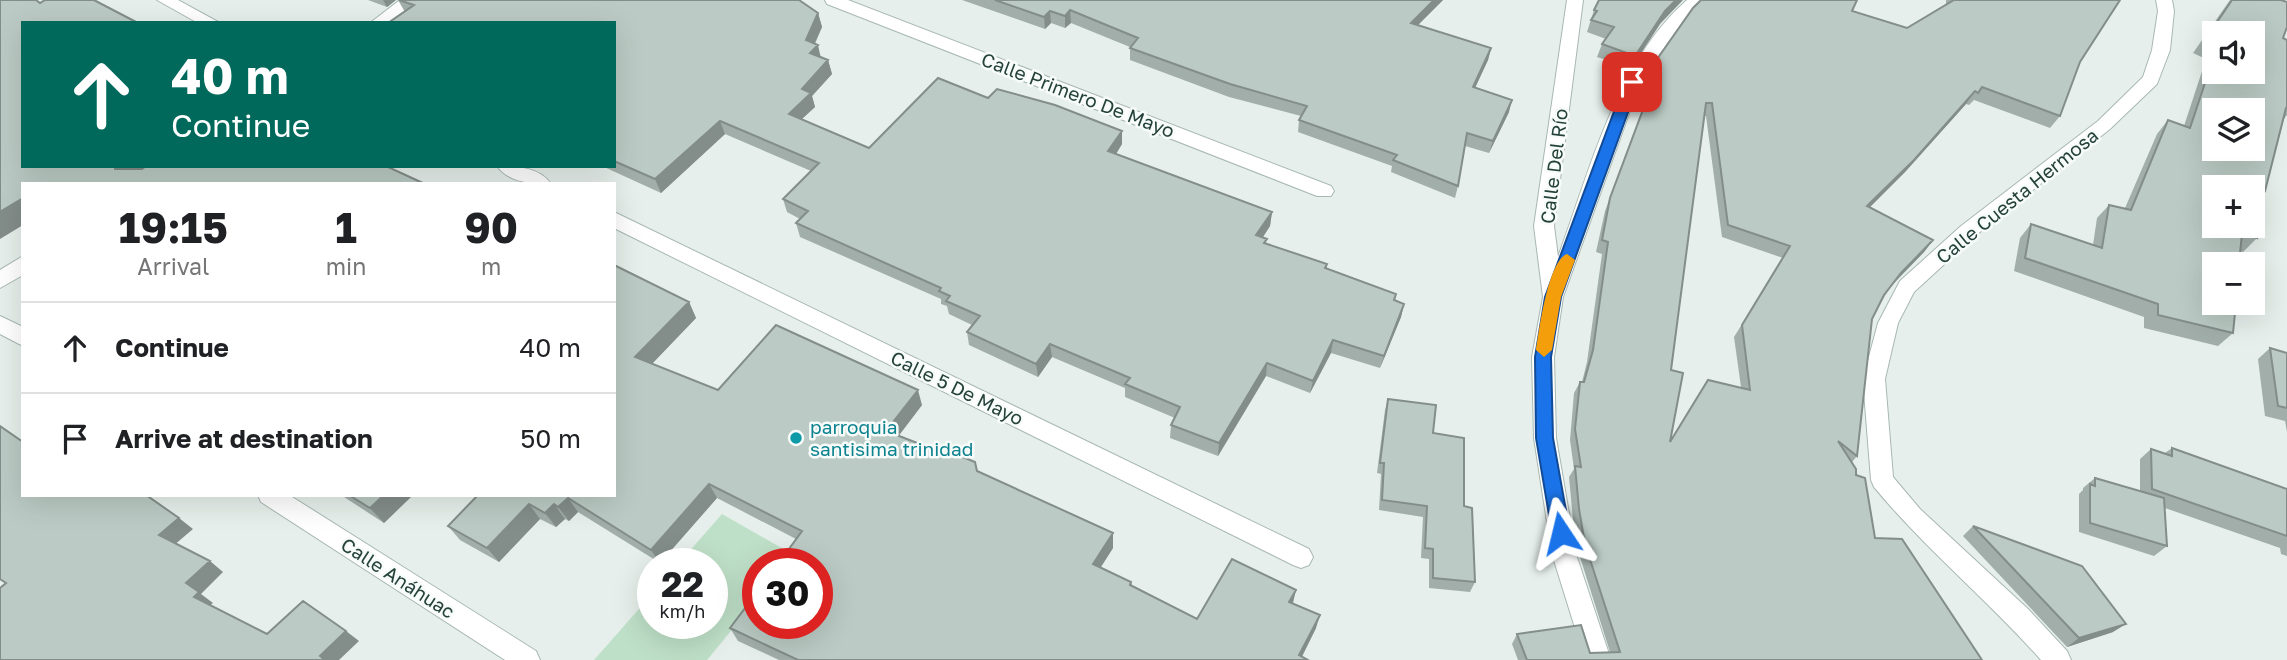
<!DOCTYPE html>
<meta charset="utf-8">
<style>
:root{--surface:#fff;--page:#f6f6f6;--text:#202124;--muted:#757577;--line:#e0e0e0}
body{margin:0;font-family:"Golos Text",sans-serif;background:var(--page);color:var(--text);height:100vh;display:flex;flex-direction:column;font-size:26px;white-space:nowrap}
*{box-sizing:border-box;margin:0}
p{font-size:23px;color:var(--muted)}
.icon{flex:none;width:38px;height:38px;fill:none;stroke:currentColor;stroke-width:2;stroke-linecap:round;stroke-linejoin:round}
.map{position:relative;flex:1;overflow:hidden}
.details{position:absolute;left:21px;top:182px;width:595px;height:315px;display:flex;flex-direction:column;background:var(--surface);border-radius:0px;box-shadow:0 7px 28px #0002}
.details>*{flex:none}
.top-card{position:absolute;left:21px;top:21px;width:595px;height:147px;border-radius:0px;box-shadow:0 7px 28px #0002;background:#00695c;color:#fff;overflow:hidden}
.fabs{position:absolute;left:2202px;top:21px;display:grid;gap:14px}
.fabs a{display:grid;place-items:center;width:63px;height:63px;border-radius:0px;background:var(--surface);box-shadow:0 7px 28px #0002;font-size:35px}
.speed{position:absolute;left:637px;top:548px;display:flex;gap:14px;font-size:35px;font-weight:700;text-align:center}
.speed>*{display:grid;place-content:center;width:91px;height:91px;border-radius:50%;background:var(--surface);box-shadow:0 7px 28px #0002;line-height:1}
.speed small{font-size:18px;font-weight:400}
.speed .limit{border:10px solid #d22;background:#fff;color:#111}
.pin{position:absolute;display:grid;place-items:center;width:60px;height:60px;color:#fff;margin:-30px;border-radius:14px;box-shadow:0 4px 10px #0006}
.me{position:absolute;width:77px;margin:-38px;rotate:350deg;stroke-linejoin:round;filter:drop-shadow(0 0 5px #0008)}
.turn{display:flex;align-items:center;gap:24px;height:147px;padding:0 35px;font-size:32px}
.turn .icon{width:91px;height:91px;stroke-width:2.5}
.turn b{display:block;font-size:49px;line-height:60px}
.eta{display:flex;justify-content:space-evenly;align-items:center;height:119px;text-align:center}
.eta b{font-size:42px;font-weight:700;line-height:49px}
ul{padding:0;list-style:none}
li{display:flex;align-items:center;gap:21px;height:91px;padding:0 35px;border-top:2px solid var(--line)}
li div{flex:1}
li b{display:block;font-size:26px}
li em{font-style:normal}
.map>svg:first-child{display:block}
.green{fill:#bfe0c8}
.lines{fill:none;stroke-linecap:round;stroke-linejoin:round}
.minor-casing{stroke:#a8b8b2;stroke-width:2}
.minor{fill:#fff;fill-rule:evenodd}
.wall{fill:#a1aea9;fill-rule:evenodd}
.shaded-wall{fill:#838d89}
.building{fill:#bbcac4;stroke:#838d89;stroke-width:2;fill-rule:evenodd}
.route{fill:#1a73e8;stroke:#114b97;stroke-width:2}
.slow{fill:#f59e0b}
.culture-dot{fill:#0f9aa8;stroke:#f7fbf9;stroke-width:2.5}
.labels{text-anchor:middle;stroke-width:5;stroke-linejoin:round;paint-order:stroke}
.street-label{font-size:19px;fill:#24423a;stroke:#f7fbf9}
.culture-label{font-size:19px;fill:#0d838f;stroke:#f7fbf9;text-anchor:start}
</style>
<div class="map">
<svg width="2287" height="660" viewBox="0 0 2287 660">
<rect width="100%" height="100%" fill="#e6efeb"/>
<path class="green" d="M722,514L794,555L787,563L758,564V598L707,660H594L653,593V623H712V564L679,563Z"/>
<g class="lines">
<g class="minor-casing">
<path id="minor" d="M157,0H178L220,23H198Z
M400,0H419L390,23H370Z
M825,0H848L1331,186L1334,191L1331,196H1317L827,4Z
M1567,0H1583L1554,226L1558,257C1590,171 1616,62 1687,0H1705L1686,19L1640,83L1563,297L1554,357L1556,438L1576,554L1611,660H1585L1552,554L1534,438L1532,357L1543,297L1534,226Z
M2156,0H2172L2174,11L2170,50L2157,84L2110,129L1975,236L1914,292L1898,323L1885,379L1893,477L1920,509L2028,609L2067,651L2071,660H2041C1988,600 1925,549 1874,487L1871,480L1863,379L1878,323L1900,281L1961,226L2098,121L2143,77L2152,50L2158,11Z
M497,166C515,166 540,167 551,184C533,184 509,183 497,166Z
M614,212L1309,549L1313,557L1309,565L1301,568L1293,565L614,228Z
M23,256V275L0,288V270Z
M0,316L23,327V346L0,334Z
M258,495H289L536,651L540,660H505L261,502Z"/>
</g>
<use href="#minor" class="minor"/>
</g>
<path class="wall" d="M368,0H396L387,7Z
M398,0L818,13L822,27L815,44L821,57L828,60L832,74L812,96L815,107L802,119L869,148L988,98L1122,144L1116,154L1272,212L1270,226L1263,237L1267,244L1327,264V268L1396,294L1395,300L1404,304L1401,317L1380,368L1331,353L1310,393L1266,376L1218,456L1170,438L1171,425L1175,418L1125,397V388L1052,357L1038,377L969,345L967,332L972,325L949,314L947,306L941,304V299L800,237L796,223L800,219L787,212L783,199L811,171L725,134L661,193L602,166H614V23L405,12Z
M962,0H1443L1418,25L1491,48L1488,60L1475,87L1509,112L1489,153L1465,146L1458,186L1455,198L1391,172L1392,166L1298,132L1299,120L1301,116L1229,97L1130,60V47L1071,23L1065,28L1051,23L1045,29Z
M1946,0H2120L2080,62L2060,116L2050,128L1974,100L1969,105L1966,104L1905,172L1870,207L1933,240L1924,252L1892,285L1884,297L1872,319L1857,456L1852,462L1875,538L1982,660H1518L1512,644L1517,634L1590,653L1610,652L1579,554L1573,520L1569,477L1574,469L1570,440L1574,393L1580,382H1582L1587,362L1602,254L1596,252L1605,211L1655,76L1649,74L1655,62L1852,11L1907,28L1946,5ZM1704,116H1706L1722,237L1783,258L1734,337L1741,387L1670,442L1671,370Z
M2230,0H2281L2283,38L2287,40V115L2284,119L2265,191L2253,205L2257,238L2243,252L2240,251L2233,333L2218,346L2144,328V317L2014,271L2020,238L2031,224L2093,245L2097,218L2109,205L2125,208L2157,134L2168,120L2184,126L2206,59L2193,53ZM2214,33L2252,72H2214Z
M1594,10L1660,24L1631,68L1597,57L1602,44L1606,39L1587,32Z
M614,265L689,302L696,318L652,364L718,390L922,405L899,435L977,471L1113,548L1100,568L1131,582L1132,585L1197,619L1293,604L1316,628L1302,657L1308,660H779L738,641L730,628L796,539L717,498L660,563L578,512L569,521L565,519L556,527L540,519L499,562L460,540L448,526L478,495H614Z
M2270,348L2287,353V432L2285,421L2265,416L2258,359Z
M1388,399L1433,433L1464,506L1475,582L1470,592L1429,588V559L1421,558L1423,517L1379,510L1381,474L1377,473L1385,410Z
M2172,448L2287,489V556L2281,554L2280,548L2165,508L2167,546L2154,556L2079,532V494L2083,490V488L2095,478L2140,491V459L2151,449L2165,453Z
M341,495H413L384,523Z
M1973,526L2113,632L2067,647L1963,536Z"/>
<path class="shaded-wall" d="M383,0H396L387,7Z
M1434,0H1443L1408,35L1411,23Z
M1676,0H1683L1660,24L1631,68L1635,56L1665,11Z
M1070,10L1071,23L1065,28V16Z
M1050,11L1051,23L1045,29L1044,17Z
M818,13L822,27L811,51L818,45L821,59L813,66L806,40Z
M1491,48L1488,60L1470,99L1473,87Z
M828,60L832,74L812,96L815,107L793,127L789,114L802,89Z
M1975,91L1966,104L1905,172L1859,218L1867,206Z
M1512,100L1509,112L1489,153L1493,141Z
M720,121L725,134L661,193L655,179Z
M1122,131V144L1109,165L1108,151Z
M115,166H149L130,182L115,169Z
M23,198V225L0,239V212Z
M1272,212L1270,226L1255,249L1256,235Z
M1933,240L1924,252L1892,285L1901,273Z
M689,302L696,318L644,372L635,357Z
M1404,304L1401,317L1380,368L1384,356Z
M1333,340L1331,353L1310,393L1313,381Z
M1050,344L1052,357L1038,377L1036,364Z
M1267,363L1266,376L1218,456L1219,443Z
M918,390L922,405L891,446L886,431Z
M709,484L717,498L660,563L651,550Z
M384,495H413L384,523L370,508Z
M568,498L578,512L569,521L558,507Z
M529,504L540,519L499,562L487,548Z
M554,504L565,519L556,527L545,513Z
M179,518L193,529L173,546L159,535Z
M1113,533V548L1094,578L1093,564Z
M210,561L223,572L201,594L213,603L208,607L194,597L186,583Z
M1296,590L1293,603L1289,602Z
M1320,615L1316,628L1300,660L1299,655Z
M2126,624L2113,632L2067,647L2079,638Z
M346,631L359,641L339,660H325L320,656Z"/>
<path class="building" d="M0,0H36L40,3L45,0H94L138,23H23V166H115V169H142L146,166H386L425,184H23V198L0,212Z
M399,0H799L818,13L806,40L818,45L810,53L828,60L802,89L811,93L789,114L869,148L938,78L988,98L997,89L1055,105L1122,131L1108,151L1272,212L1256,235L1267,239L1264,243L1327,264L1325,268L1396,294L1394,300L1404,304L1384,356L1333,340L1313,381L1267,363L1219,443L1171,425L1180,407L1125,384L1130,378L1050,344L1036,364L967,332L980,316L946,301L950,296L939,291L941,288L796,223L808,211L783,199L819,163L720,121L655,179L614,161V23H388L414,5Z
M995,0H1434L1411,23L1491,48L1473,87L1512,100L1493,141L1467,133L1458,186L1393,160L1397,155L1299,120L1307,106L1230,84L1130,48L1138,38L1070,10L1065,16L1050,11L1044,17Z
M1599,0H1676L1665,11L1635,56L1602,44L1614,27L1591,20L1597,11L1594,10Z
M1701,0H1857L1852,11L1907,28L1954,0H2120L2080,62L2060,116L1982,87L1978,93L1975,91L1914,160L1867,206L1933,240L1901,273L1884,295L1872,319L1857,456L1838,441L1856,469V475L1865,478L1875,538L1902,539L1982,660H1527L1517,634L1581,625L1590,653L1620,652L1585,544L1579,509L1575,466L1581,467L1575,429L1580,382H1584L1593,350L1608,242L1602,240L1610,198L1660,64L1655,62L1693,8ZM1706,103H1712L1728,225L1790,246L1742,325L1750,390L1708,380L1670,442L1683,373L1671,370Z
M2232,0H2281L2287,2V27L2283,38L2287,40V108H2286L2265,191L2254,186L2256,201L2252,200V187H2214V226H2252V203L2257,238L2242,233L2239,264H2214V303H2236L2233,333L2158,315V304L2025,258L2031,224L2102,248L2109,205L2131,210L2168,120L2190,128L2214,56V72H2252V33H2214V43L2205,40ZM2214,110H2252V149H2214Z
M614,265L689,302L635,357L718,390L776,325L918,390L886,431L951,456L958,455L975,462L977,471L1113,533L1093,564L1131,582L1130,585L1197,619L1232,559L1296,590L1289,602L1320,615L1299,655L1308,660H798L730,628L758,591V623H817V564H778L802,531L709,484L651,550L568,498L558,507L554,504L545,513L529,504L487,548L448,526L478,495H614Z
M2270,348L2287,353V408L2278,406Z
M1388,399L1436,405L1433,433L1464,438V506L1472,508L1475,582L1433,578V549L1425,548L1427,506L1382,500L1384,463H1380Z
M0,426L23,442V495H146L179,518L159,535L210,561L186,583L199,592L194,597L267,634L303,601L346,631L320,656L325,660H0V588L6,583L0,579Z
M2172,448L2287,489V536L2152,489L2151,449L2172,456Z
M2095,478L2164,498L2167,546L2090,523V484L2095,486Z
M349,495H384L370,508Z
M1973,526L2082,566L2126,624L2079,638Z"/>
<path class="route" d="M1632,78L1639,82L1561,297L1551,357L1553,438L1570,533L1567,539L1561,541L1554,539L1552,533L1536,438L1535,357L1545,297L1625,82Z"/>
<path class="slow" d="M1567,254L1575,260L1561,297L1552,350L1544,357L1536,350C1539,331 1548,261 1567,254Z"/>
<circle class="culture-dot" cx="796" cy="438" r="7"/>
<g class="labels">
<g class="street-label">
<text transform="translate(1078 95) rotate(21)" y="7">Calle Primero De Mayo</text>
<text transform="translate(1554 166) rotate(-83)" y="7">Calle Del Río</text>
<text transform="translate(2017 196) rotate(-39)" y="7">Calle Cuesta Hermosa</text>
<text transform="translate(957 388) rotate(26)" y="7">Calle 5 De Mayo</text>
<text transform="translate(398 578) rotate(33)" y="7">Calle Anáhuac</text>
</g>
<g class="culture-label">
<text x="810" y="434">parroquia<tspan x="810" dy="22">santisima trinidad</tspan></text>
</g>
</g>
</svg>
<div class="fabs">
<a><svg class="icon" aria-label="sound" viewBox="0 0 24 24"><path d="M4 9h4l5-4v14l-5-4H4zM17 9q2 3 0 6"/></svg></a>
<a><svg class="icon" aria-label="layers" viewBox="0 0 24 24"><path d="M12 4l9 5-9 5-9-5zM3 14l9 5 9-5"/></svg></a>
<a>+</a>
<a>−</a>
</div>
<div class="speed"><div>22<small>km/h</small></div><div class="limit">30</div></div>
<div class="pin" style="left:1632px;top:82px;background:#d93025"><svg class="icon" aria-label="arrive" viewBox="0 0 24 24"><path d="M6 21V4h12l-3 4 3 4H6"/></svg></div>
<svg class="me" style="left:1561px;top:533px" viewBox="-20 -20 40 40"><path d="M0-17L14 15 0 8-14 15z" fill="#1a73e8" stroke="#fff" stroke-width="4"/></svg>
<div class="top-card">
<div class="turn"><svg class="icon" aria-label="ahead" viewBox="0 0 24 24"><path d="M12 20V5M6 11l6-6 6 6"/></svg><div><b>40 m</b>Continue</div></div>
</div>
<section class="details">
<div class="eta">
<div><b>19:15</b><p>Arrival</p></div>
<div><b>1</b><p>min</p></div>
<div><b>90</b><p>m</p></div>
</div>
<ul>
<li><svg class="icon" aria-label="ahead" viewBox="0 0 24 24"><path d="M12 20V5M6 11l6-6 6 6"/></svg><div><b>Continue</b></div><em>40 m</em></li>
<li><svg class="icon" aria-label="arrive" viewBox="0 0 24 24"><path d="M6 21V4h12l-3 4 3 4H6"/></svg><div><b>Arrive at destination</b></div><em>50 m</em></li>
</ul>
</section>
</div>
